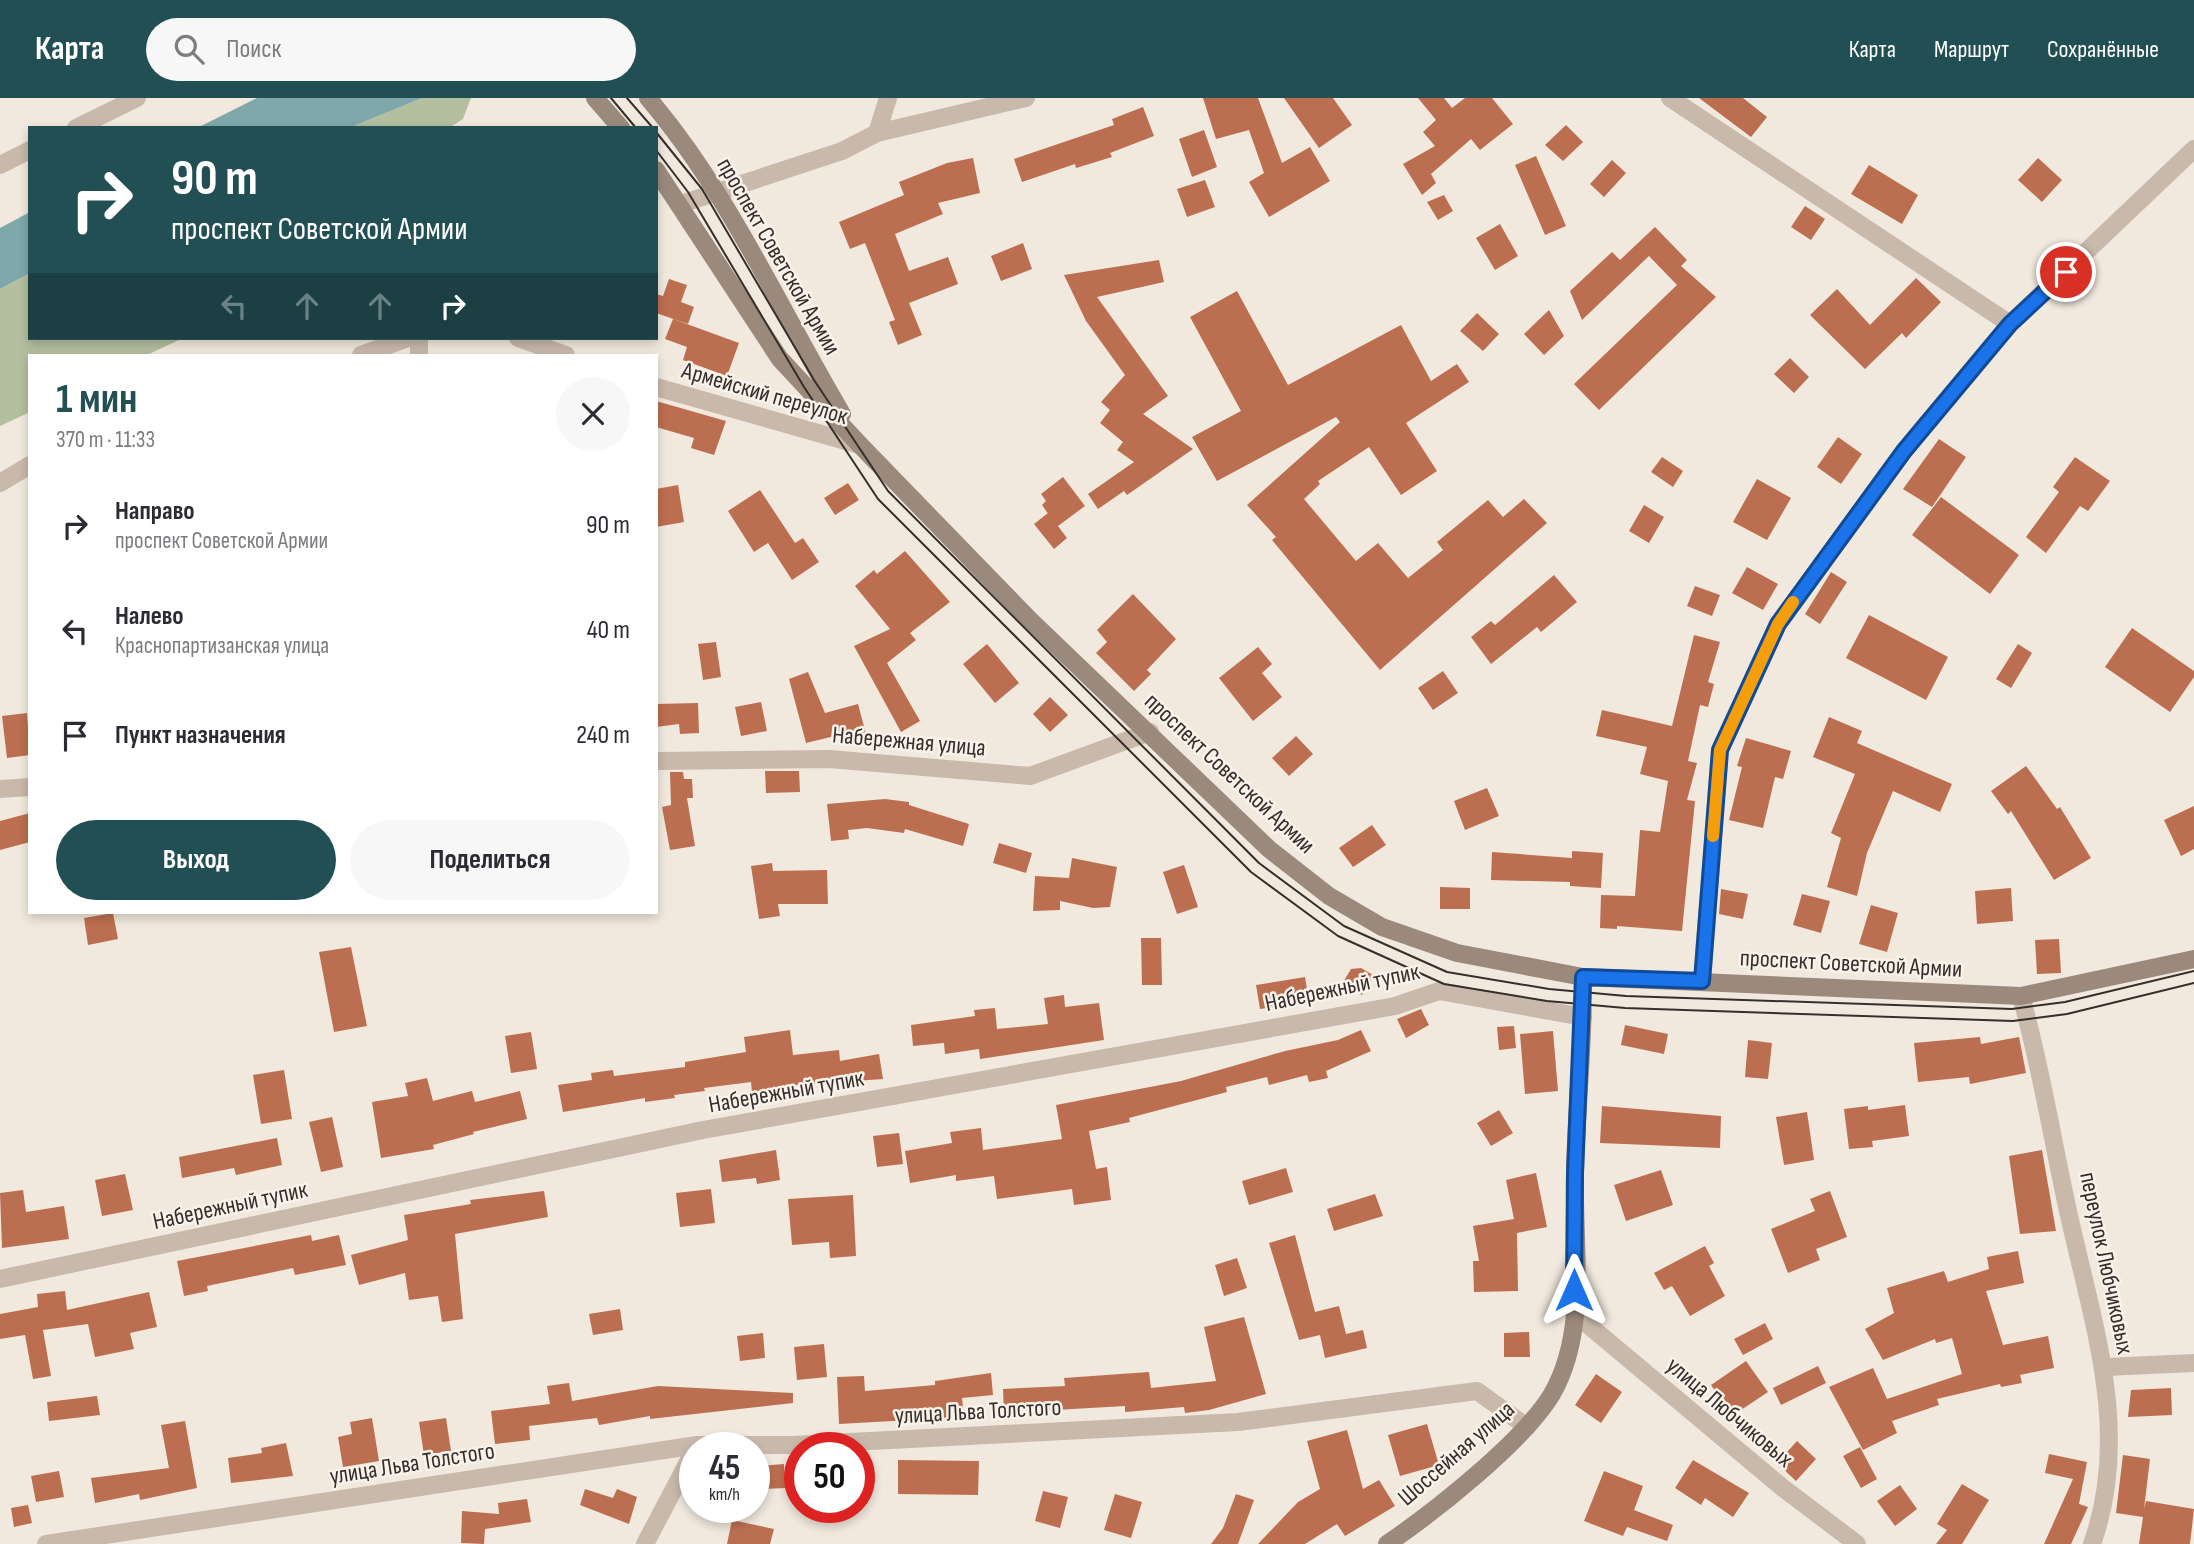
<!DOCTYPE html>
<html lang="ru">
<meta charset="utf-8">
<style>
:root{--surface:#fff;--page:#f7f7f7;--text:#2b2b33;--muted:#7c7c81;--accent:#224f54}
body{margin:0;font-family:"Sofia Sans Condensed",sans-serif;background:var(--page);color:var(--text);height:100vh;display:flex;flex-direction:column;font-size:26px;white-space:nowrap}
*{box-sizing:border-box;margin:0}
p{font-size:23px;color:var(--muted)}
.icon{flex:none;width:38px;height:38px;fill:none;stroke:currentColor;stroke-width:2;stroke-linecap:round;stroke-linejoin:round}
.map{position:relative;flex:1;overflow:hidden}
.panel{position:absolute;left:28px;top:256px;width:630px;height:560px;display:flex;flex-direction:column;background:var(--surface);border-radius:0px;box-shadow:0 4px 10px #0003}
.panel>*{flex:none}
.guide{position:absolute;left:28px;top:28px;width:630px;height:214px;border-radius:0px;box-shadow:0 4px 10px #0003;background:#224f54;color:#fff;overflow:hidden}
.speed{position:absolute;left:679px;top:1334px;display:flex;gap:14px;font-size:35px;font-weight:700;text-align:center}
.speed>*{display:grid;place-content:center;width:91px;height:91px;border-radius:50%;background:var(--surface);box-shadow:0 4px 10px #0003;line-height:1}
.speed small{font-size:18px;font-weight:400}
.speed .limit{border:10px solid #d22;background:#fff;color:#111}
.pin{position:absolute;display:grid;place-items:center;width:60px;height:60px;color:#fff;margin:-30px;border:4px solid #fff;border-radius:50%;box-shadow:0 2px 7px #0007}
.me{position:absolute;width:77px;margin:-38px;rotate:0deg;stroke-linejoin:round;filter:drop-shadow(0 0 5px #0008)}
.turn{display:flex;align-items:center;gap:24px;height:147px;padding:0 28px;font-size:32px}
.turn .icon{width:91px;height:91px;stroke-width:2.5}
.turn b{display:block;font-size:49px;line-height:60px}
.lanes{display:flex;align-items:center;height:66px;padding:0 28px;background:#0003;justify-content:center;gap:35px;direction:ltr}
.lanes .off{opacity:.35}
.round{display:grid;place-items:center;flex:none;width:74px;height:74px;border-radius:37px;background:var(--page)}
.head{display:flex;align-items:center;justify-content:space-between;height:119px;padding:0 28px}
h1{font-size:42px;font-weight:700;line-height:52px;color:var(--accent)}
.cta{display:flex;gap:14px;margin-top:auto;padding:14px 28px}
.cta a{flex:1;height:80px;border-radius:42px;background:var(--accent);color:#fff;font-size:28px;font-weight:700;line-height:80px;text-align:center}
.cta a+a{background:var(--page);color:var(--text)}
ul{padding:0;list-style:none}
li{display:flex;align-items:center;gap:21px;height:105px;padding:0 28px}
li div{flex:1}
li b{display:block;font-size:26px}
li em{font-style:normal}
header{display:flex;align-items:center;gap:42px;box-sizing:border-box;height:98px;padding:0 35px;background:var(--accent);color:#fff}
header strong{font-size:33px}
nav{display:flex;gap:38px;margin-inline-start:auto;font-size:24px}
.search{width:490px;height:63px;background:var(--page);display:flex;align-items:center;gap:18px;box-sizing:border-box;padding:0 24px;border-radius:38px;color:var(--muted);font-size:26px}
.map>svg:first-child{display:block}
.green{fill:#b3bf9f}
.water{fill:#7fa8ab}
.building{fill:#bc6f50}
.lines{fill:none;stroke-linecap:round;stroke-linejoin:round}
.street{stroke:#c8b9ab;stroke-width:18}
.secondary{stroke:#9b897c;stroke-width:18}
.tram{stroke:#362e2a;stroke-width:2}
.route-casing{stroke:#114b97;stroke-width:18}
.route{stroke:#1a73e8;stroke-width:12}
.slow{stroke:#f59e0b;stroke-width:12}
.labels{text-anchor:middle;stroke-width:5;stroke-linejoin:round;paint-order:stroke}
.street-label{font-size:24px;fill:#362e2a;stroke:#f8f2ea}
</style>
<header>
<strong>Карта</strong>
<div class="search"><svg class="icon" aria-label="search" viewBox="0 0 24 24"><circle cx="10" cy="10" r="6"/><path d="M15 15l6 6"/></svg>Поиск</div>
<nav><a>Карта</a><a>Маршрут</a><a>Сохранённые</a></nav>
</header>
<div class="map">
<svg width="2194" height="1446" viewBox="0 0 2194 1446">
<rect width="100%" height="100%" fill="#f1e9de"/>
<path class="green" d="M422,0H471L463,21L449,30H349Z
M30,175V240H183L147,257H30V314L0,328V191Z"/>
<path class="water" d="M257,0H422L349,30H197Z
M30,114V175L0,191V130Z"/>
<path class="building" d="M1203,0H1258L1282,65L1310,49L1330,83L1269,119L1249,84L1264,75L1249,32L1216,41Z
M1284,0H1333L1352,27L1319,50Z
M1418,0H1444L1452,10L1465,0H1492L1513,26L1480,52L1471,41L1431,76L1436,85L1422,97L1403,66L1435,48L1423,34L1436,22Z
M1699,0H1743L1767,19L1751,39Z
M1143,9L1154,38L1110,55L1112,59L1076,70L1075,66L1022,84L1014,61L1114,27L1112,21Z
M1566,27L1583,44L1563,63L1545,47Z
M1204,32L1217,69L1192,79L1179,41Z
M1536,58L1566,128L1545,137L1515,67Z
M973,60L980,95L938,105L943,116L895,136L909,173L948,159L958,186L909,205L922,237L898,247L889,224L895,222L865,145L850,151L839,124L904,97L899,84L947,65Z
M2038,60L2062,82L2042,104L2018,82Z
M1612,62L1626,75L1604,99L1590,86Z
M1869,67L1918,97L1902,126L1851,96Z
M1205,82L1215,109L1187,119L1177,91Z
M1444,97L1453,113L1438,122L1427,104Z
M1805,108L1825,121L1811,142L1791,129Z
M1500,126L1518,158L1495,172L1476,140Z
M1655,129L1687,162L1681,168L1716,199L1599,312L1574,286L1677,187L1649,158L1582,222L1570,193L1612,154L1620,162Z
M1023,145L1032,171L1001,183L991,158Z
M1159,162L1164,184L1097,199L1168,298L1143,316L1193,351L1127,397L1124,393L1098,411L1088,396L1134,364L1117,352L1123,344L1100,325L1110,312L1101,304L1125,277L1086,223L1064,177Z
M1916,180L1941,204L1906,240L1902,235L1865,271L1810,217L1837,191L1870,227Z
M669,181L687,187L681,204L694,209L688,226L656,215V196L663,198Z
M1237,193L1288,287L1401,227L1431,283L1457,266L1469,284L1406,325L1437,373L1401,397L1369,349L1318,383L1320,386L1304,401L1356,463L1378,445L1408,480L1443,452L1437,444L1488,402L1503,419L1524,401L1547,425L1380,572L1272,442L1276,439L1247,407L1340,324L1336,319L1217,383L1192,339L1241,313L1190,219Z
M1549,212L1564,238L1544,257L1524,236Z
M1477,215L1499,236L1483,253L1460,233Z
M673,221L739,245L727,278L683,262L687,249L665,241Z
M1790,260L1809,279L1794,295L1774,276Z
M656,303L726,323L714,357L691,350L694,340L656,329Z
M1838,339L1862,356L1841,386L1817,369Z
M1939,341L1966,359L1932,409L1903,391Z
M1662,359L1683,373L1673,389L1651,374Z
M2075,359L2110,383L2088,413L2080,408L2046,455L2026,439L2059,394L2053,389Z
M1063,379L1085,408L1058,428L1067,440L1054,451L1034,426L1048,415L1051,420L1042,407L1046,403L1041,396Z
M1757,381L1791,400L1767,442L1733,424Z
M848,385L859,402L835,417L824,400Z
M678,387L684,424L656,429V391Z
M760,392L795,445L803,440L819,464L792,482L768,445L754,454L728,413Z
M1941,399L2019,457L1990,496L1912,437Z
M1644,407L1664,419L1649,445L1629,433Z
M905,453L950,504L910,535L916,542L887,565L920,623L901,634L854,548L890,531L855,488L874,472L877,476Z
M1747,469L1778,486L1763,512L1732,495Z
M1831,474L1847,484L1820,526L1805,516Z
M1554,477L1577,504L1541,534L1537,529L1491,566L1471,539L1491,523L1495,527Z
M1695,488L1720,497L1712,518L1687,508Z
M1133,496L1176,541L1147,572L1151,576L1134,593L1096,555L1107,544L1097,532Z
M1869,517L1948,559L1926,602L1846,560Z
M2132,530L2194,573V579L2170,614L2105,569Z
M1694,537L1720,544L1708,584L1714,586L1708,609L1700,607L1688,663L1697,665L1687,702L1695,703L1682,833L1617,828V831L1600,830L1601,797L1635,798L1640,732L1660,734L1668,683L1640,676L1647,649L1596,638L1602,612L1672,628Z
M716,544L721,579L703,582L698,546Z
M987,546L1019,585L995,605L963,566Z
M2018,546L2032,555L2011,590L1996,581Z
M1258,549L1272,566L1262,575L1282,599L1253,623L1219,580Z
M1443,573L1458,595L1433,612L1418,590Z
M808,574L825,615L858,606L866,636L841,642L839,637L806,645L789,581Z
M1050,599L1068,617L1050,634L1033,616Z
M761,604L767,633L741,638L735,609Z
M698,605L699,635L680,636L679,626L656,629V606Z
M27,615L30,657L7,660L2,618Z
M1829,619L1862,633L1857,645L1952,686L1940,714L1893,693L1867,755L1857,798L1827,789L1841,740L1831,735L1855,676L1813,659Z
M1296,638L1313,656L1289,678L1272,660Z
M1746,640L1791,653L1783,681L1775,679L1763,730L1729,722L1742,669L1737,668Z
M2026,668L2057,711L2060,709L2091,760L2054,782L2011,713L2008,716L1991,693Z
M765,673H799L800,694L766,695Z
M670,674H683L684,681H692L693,700H687L695,748L670,752L662,709L671,707Z
M1487,690L1499,718L1465,732L1454,703Z
M885,701L909,704V707L969,726L963,748L905,731L904,735L867,730L848,732L849,741L831,743L827,706Z
M2194,708V751L2181,758L2164,722Z
M30,715V744L0,752V723Z
M1372,727L1386,747L1353,769L1339,750Z
M999,745L1032,755L1026,775L993,765Z
M1572,753L1603,755L1601,790L1570,788V784L1491,782L1492,754L1572,760Z
M1072,760L1117,769L1110,809L1093,810L1060,803V812L1033,813L1035,778L1069,780Z
M772,765L773,773L827,772L828,806H778L780,818L759,821L751,768Z
M1184,767L1198,809L1177,816L1163,774Z
M1440,789L1470,790V811H1440Z
M2011,790L2013,823L1977,826L1975,793Z
M1721,791L1748,796L1743,821L1719,816Z
M1802,796L1830,803L1821,835L1793,827Z
M1871,807L1898,815L1887,854L1859,846Z
M113,815L118,841L88,847L84,820Z
M1141,840H1161L1162,887H1142Z
M2059,841L2061,875L2037,876L2035,842Z
M351,849L367,928L334,934L319,854Z
M1361,870L1373,877L1362,897L1342,886L1351,871Z
M1305,879L1309,904L1260,911L1256,887Z
M1064,897L1065,909L1099,905L1104,942L980,961L979,951L945,956L944,945L913,948L911,927L975,918L974,912L995,910L997,931L1048,926L1044,900Z
M1421,911L1429,927L1406,940L1397,921Z
M1625,927L1668,936L1664,956L1621,947Z
M1514,928L1516,950L1499,952L1497,929Z
M790,932L793,957L839,952L840,963L879,956L883,981L797,987L752,995L751,984L704,990L705,993L674,997L675,1000L645,1004V1000L563,1014L558,987L592,982L591,975L613,972L614,978L685,969V964L746,954L744,939Z
M1361,932L1371,953L1326,973L1328,980L1309,984L1307,977L1269,987L1267,979L1226,989L1227,994L1129,1020L1130,1024L1089,1033L1096,1071L1107,1069L1111,1102L1074,1107L1072,1091L997,1101L994,1078L956,1083V1077L910,1085L905,1053L952,1045L950,1034L981,1030L983,1052L1062,1041L1056,1007L1181,983L1285,953L1338,942Z
M1553,933L1558,993L1525,996L1520,936Z
M531,934L537,971L511,975L505,938Z
M1980,939L1981,946L2019,939L2026,975L1970,986L1969,979L1918,984L1914,945Z
M1748,942L1772,945L1768,981L1745,979Z
M284,972L292,1021L261,1026L253,977Z
M427,980L433,1003L472,993L475,1004L520,993L527,1021L473,1034L474,1036L433,1047L434,1051L381,1060L372,1004L408,998L405,985Z
M1905,1007L1909,1038L1872,1043L1873,1049L1849,1051L1844,1011L1868,1008V1012Z
M1602,1008L1721,1018L1720,1050L1600,1045Z
M1499,1012L1513,1035L1491,1048L1477,1025Z
M1807,1014L1814,1062L1784,1067L1776,1019Z
M332,1019L343,1069L321,1074L309,1024Z
M899,1035L903,1066L877,1069L873,1038Z
M277,1040L282,1067L236,1077L234,1070L182,1080L179,1059Z
M776,1052L780,1082L757,1086L756,1080L722,1084L719,1062Z
M2042,1052L2056,1133L2020,1136L2009,1058Z
M1286,1070L1293,1094L1249,1107L1242,1083Z
M1661,1072L1673,1107L1626,1123L1614,1087Z
M1536,1075L1547,1129L1517,1135L1518,1193L1474,1194L1473,1163H1479L1473,1128L1514,1121L1506,1082Z
M125,1076L133,1112L102,1118L95,1082Z
M711,1091L715,1125L680,1129L676,1095Z
M23,1092L26,1114L64,1108L69,1141L2,1150L0,1095Z
M544,1093L548,1119L455,1136L463,1221L442,1224L438,1198L409,1202L405,1175L359,1187L351,1157L408,1142L404,1117L471,1106L470,1102Z
M1830,1093L1847,1139L1816,1151L1820,1162L1788,1175L1771,1131L1815,1113L1810,1101Z
M1375,1096L1383,1118L1334,1133L1327,1111Z
M853,1097L856,1158L830,1160L829,1144L792,1147L788,1101Z
M311,1137L312,1143L339,1137L346,1167L295,1177L293,1170L207,1188L208,1193L184,1198L177,1163Z
M1295,1137L1315,1214L1339,1208L1346,1236L1363,1232L1367,1250L1325,1260L1320,1237L1299,1242L1269,1145Z
M1705,1148L1714,1165L1709,1168L1725,1198L1690,1218L1672,1188L1664,1192L1654,1175Z
M2018,1153L2024,1185L1986,1193L2003,1247L2048,1238L2054,1270L2020,1277L2022,1285L2001,1289L2000,1286L1937,1301L1939,1307L1892,1323L1897,1335L1863,1352L1829,1289L1873,1270L1887,1301L1962,1276L1952,1240L1936,1245L1935,1241L1883,1262L1865,1231L1894,1215L1887,1190L1944,1173L1948,1184L1989,1171L1987,1159Z
M1237,1160L1247,1190L1224,1198L1215,1167Z
M65,1193L67,1212L149,1194L157,1229L130,1235L134,1251L95,1259L88,1226L43,1232L51,1278L33,1281L25,1237L0,1241V1216L38,1209L37,1196Z
M620,1211L623,1232L593,1237L589,1216Z
M1244,1219L1266,1296L1209,1312L1185,1315L1184,1309L1125,1314V1308L1004,1315L1003,1291L1065,1288L1064,1280L1149,1274L1151,1290L1216,1283L1204,1229Z
M1765,1225L1773,1241L1743,1257L1734,1241Z
M1529,1234L1530,1259H1504V1235Z
M763,1235L765,1260L740,1263L737,1238Z
M824,1246L827,1279L797,1282L794,1249Z
M1746,1263L1768,1294L1732,1318L1711,1287Z
M1818,1268L1826,1285L1781,1307L1773,1290Z
M991,1275L993,1297L962,1300L964,1319L839,1326L837,1279L864,1278L865,1293L935,1287V1283Z
M1596,1276L1622,1294L1601,1325L1575,1307Z
M569,1285L572,1303L658,1288L793,1295V1305L650,1321V1318L599,1327L597,1320L529,1328L530,1342L495,1346L491,1313L550,1306L547,1288Z
M2171,1290L2172,1317L2128,1319L2131,1292Z
M97,1298L100,1317L49,1323L47,1304Z
M372,1320L379,1363L343,1369L338,1339L352,1336L350,1324Z
M446,1320L451,1353L424,1357L419,1324Z
M185,1323L197,1390L140,1402L139,1396L95,1405L91,1380L169,1370L161,1327Z
M1427,1326L1439,1367L1400,1378L1388,1337Z
M1347,1332L1363,1391L1379,1382L1395,1408L1345,1438L1337,1426L1305,1446H1258L1298,1404L1320,1391L1307,1343Z
M1797,1343L1816,1361L1796,1383L1777,1365Z
M286,1345L293,1378L231,1385L228,1360L262,1355L261,1350Z
M1860,1349L1877,1381L1861,1390L1843,1358Z
M2049,1356L2087,1364L2079,1406L2088,1409L2071,1446H2044L2073,1381L2045,1375Z
M2123,1357L2150,1361L2144,1411L2146,1403L2194,1411L2190,1446H2139L2143,1419L2116,1415Z
M898,1362L979,1363L978,1397L898,1396Z
M1693,1362L1749,1395L1733,1419L1705,1400L1701,1407L1675,1390Z
M784,1366L785,1390L760,1391L759,1368Z
M59,1373L64,1399L36,1404L31,1378Z
M1604,1373L1643,1388L1634,1412L1673,1427L1667,1443L1627,1429L1623,1438L1584,1423Z
M1962,1386L1989,1402L1962,1446H1936L1947,1432L1937,1426Z
M1900,1387L1917,1411L1895,1428L1877,1403Z
M585,1391L613,1400L617,1391L637,1399L629,1426L580,1407Z
M1043,1393L1068,1399L1060,1430L1035,1423Z
M1115,1396L1142,1404L1131,1440L1104,1432Z
M1236,1396L1254,1402L1238,1446H1211L1223,1430Z
M527,1401L531,1424L485,1431L484,1446L461,1445L462,1413L499,1416L498,1405Z
M28,1407L32,1425L14,1429L11,1410Z
M732,1422L774,1431L770,1446H727Z"/>
<g class="lines">
<path class="street" d="M1670,0L2010,226
M76,30L137,0
M877,35L888,0
M0,67L30,52
M681,106L842,53L877,35L1026,0
M518,240L566,257
M361,257L408,240
M419,257V240
M656,289L860,347
M0,385L30,367
M656,663L829,661L1030,678L1150,634
M0,691L30,689
M1702,883L1720,652L1778,526L1904,353L2010,226L2194,51
M2021,898C2042,972 2053,1047 2070,1122C2094,1229 2131,1337 2092,1446
M0,1181L703,1032L1395,908L1439,893L1583,919
M1574,1215L1783,1390L1857,1446
M2105,1269L2194,1265
M46,1446L697,1347H793L1238,1324L1477,1293L1527,1329
M645,1446L695,1351"/>
<path class="secondary" d="M595,0L621,30
M648,0C729,95 779,210 842,316
M656,72L780,261L860,347L1031,523L1269,751L1329,798L1382,829L1457,855L1583,879L2021,898L2194,861
M1387,1446C1434,1414 1524,1343 1552,1296C1589,1232 1573,1147 1575,1076C1576,1010 1584,945 1583,879"/>
<path class="tram" d="M611,0L636,30
M627,0L653,30
M656,34L702,91L814,282L888,393L1259,765L1344,828L1447,874L1549,891L1626,898L2012,911L2065,904L2194,873
M656,52L688,94L804,289L878,401L1251,774L1338,838L1444,886L1547,903L1625,910L2013,923L2067,916L2194,885"/>
</g>
<g class="lines">
<g class="route-casing">
<path id="route" d="M1574,1192L1575,1075L1583,879L1702,883L1720,652L1778,526L1904,353L2010,226L2066,174"/>
</g>
<use href="#route" class="route"/>
<path class="slow" d="M1713,738L1720,652L1778,526L1793,504"/>
</g>
<g class="labels">
<g class="street-label">
<text transform="translate(779 158) rotate(60)" y="8">проспект Советской Армии</text>
<text transform="translate(765 295) rotate(16)" y="8">Армейский переулок</text>
<text transform="translate(909 643) rotate(5)" y="8">Набережная улица</text>
<text transform="translate(1230 675) rotate(43)" y="8">проспект Советской Армии</text>
<text transform="translate(1851 865) rotate(3)" y="8">проспект Советской Армии</text>
<text transform="translate(1342 889) rotate(-12)" y="8">Набережный тупик</text>
<text transform="translate(786 993) rotate(-10)" y="8">Набережный тупик</text>
<text transform="translate(230 1107) rotate(-12)" y="8">Набережный тупик</text>
<text transform="translate(2107 1165) rotate(78)" y="8">переулок Любчиковых</text>
<text transform="translate(978 1313) rotate(-3)" y="8">улица Льва Толстого</text>
<text transform="translate(1730 1314) rotate(40)" y="8">улица Любчиковых</text>
<text transform="translate(1456 1355) rotate(-41)" y="8">Шоссейная улица</text>
<text transform="translate(412 1365) rotate(-9)" y="8">улица Льва Толстого</text>
</g>
</g>
</svg>
<div class="speed"><div>45<small>km/h</small></div><div class="limit">50</div></div>
<div class="pin" style="left:2066px;top:174px;background:#d93025"><svg class="icon" aria-label="arrive" viewBox="0 0 24 24"><path d="M6 21V4h12l-3 4 3 4H6"/></svg></div>
<svg class="me" style="left:1574px;top:1192px" viewBox="-20 -20 40 40"><path d="M0-17L14 15 0 8-14 15z" fill="#1a73e8" stroke="#fff" stroke-width="4"/></svg>
<div class="guide">
<div class="turn"><svg class="icon" aria-label="right" viewBox="0 0 24 24"><path d="M7 20v-9h11M14 6l5 5-5 5"/></svg><div><b>90 m</b>проспект Советской Армии</div></div>
<div class="lanes"><svg class="icon off" aria-label="left" viewBox="0 0 24 24"><path d="M17 20v-9H6M10 6l-5 5 5 5"/></svg><svg class="icon off" aria-label="ahead" viewBox="0 0 24 24"><path d="M12 20V5M6 11l6-6 6 6"/></svg><svg class="icon off" aria-label="ahead" viewBox="0 0 24 24"><path d="M12 20V5M6 11l6-6 6 6"/></svg><svg class="icon" aria-label="right" viewBox="0 0 24 24"><path d="M7 20v-9h11M14 6l5 5-5 5"/></svg></div>
</div>
<section class="panel">
<div class="head"><div><h1>1 мин</h1><p>370 m · 11:33</p></div><a class="round"><svg class="icon" aria-label="close" viewBox="0 0 24 24"><path d="M6 6l12 12M18 6L6 18"/></svg></a></div>
<ul>
<li><svg class="icon" aria-label="right" viewBox="0 0 24 24"><path d="M7 20v-9h11M14 6l5 5-5 5"/></svg><div><b>Направо</b><p>проспект Советской Армии</p></div><em>90 m</em></li>
<li><svg class="icon" aria-label="left" viewBox="0 0 24 24"><path d="M17 20v-9H6M10 6l-5 5 5 5"/></svg><div><b>Налево</b><p>Краснопартизанская улица</p></div><em>40 m</em></li>
<li><svg class="icon" aria-label="arrive" viewBox="0 0 24 24"><path d="M6 21V4h12l-3 4 3 4H6"/></svg><div><b>Пункт назначения</b></div><em>240 m</em></li>
</ul>
<div class="cta"><a>Выход</a><a>Поделиться</a></div>
</section>
</div>
